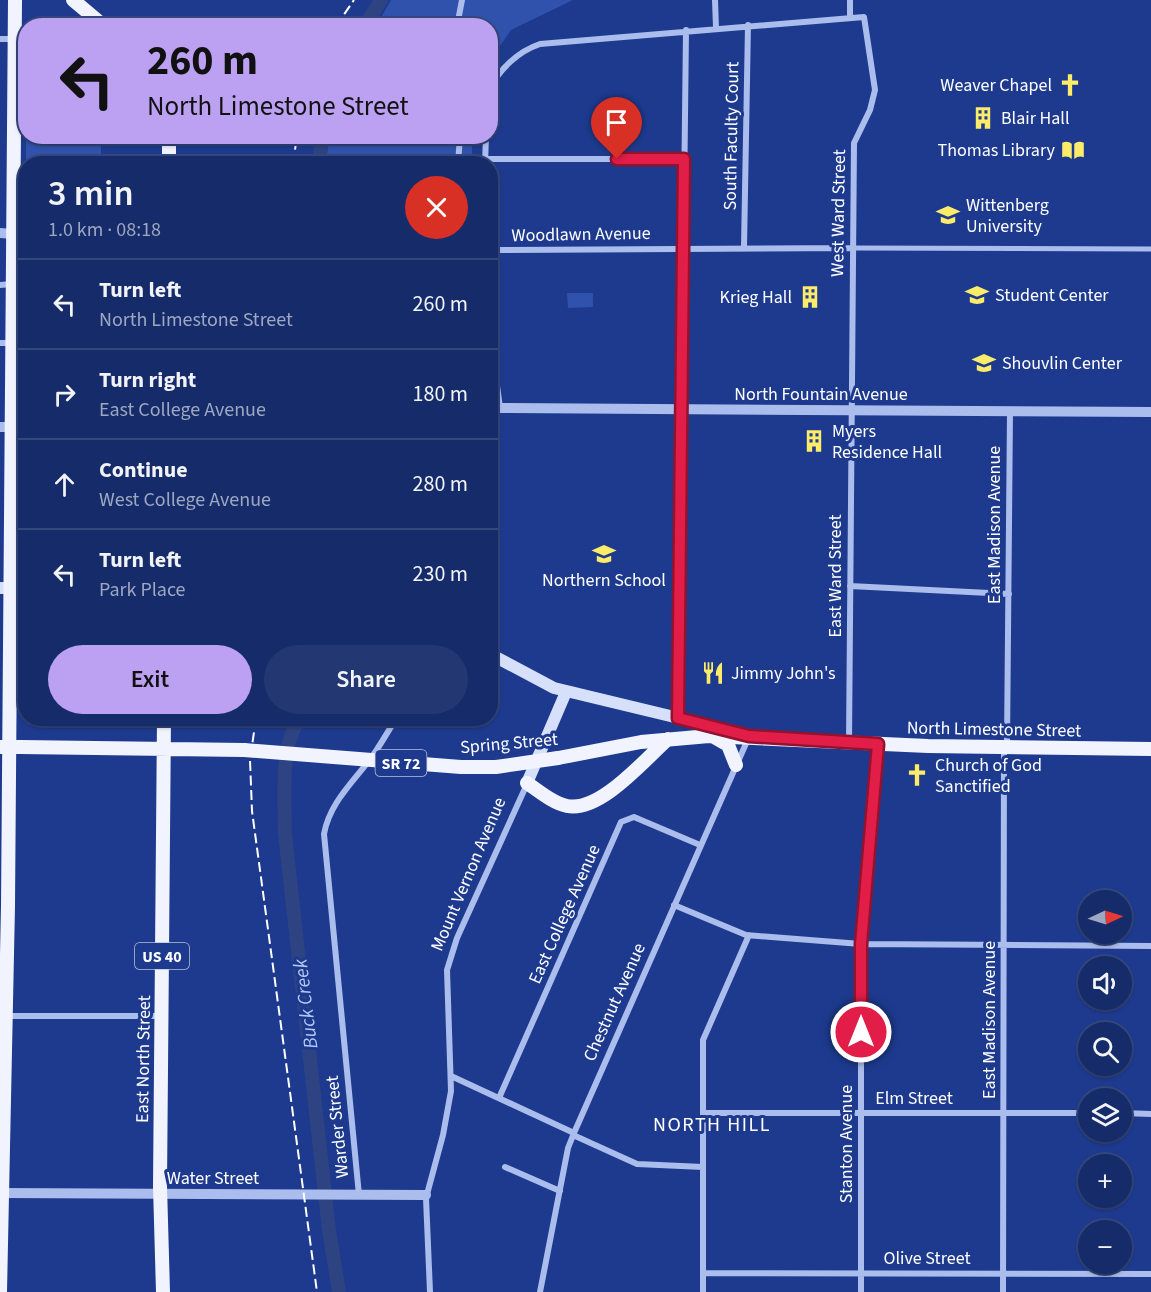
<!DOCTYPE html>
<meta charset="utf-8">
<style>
:root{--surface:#162c6a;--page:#233872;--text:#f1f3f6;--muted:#9ea7c1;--line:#35487e;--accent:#bca0f2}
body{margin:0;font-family:"Source Sans 3",sans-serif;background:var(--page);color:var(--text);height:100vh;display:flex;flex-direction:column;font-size:22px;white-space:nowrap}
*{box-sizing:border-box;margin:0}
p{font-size:20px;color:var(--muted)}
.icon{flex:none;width:33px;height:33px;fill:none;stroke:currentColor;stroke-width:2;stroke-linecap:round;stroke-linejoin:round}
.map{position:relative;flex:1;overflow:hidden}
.details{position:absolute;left:18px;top:156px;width:480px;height:570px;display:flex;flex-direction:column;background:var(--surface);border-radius:24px;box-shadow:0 2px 4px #0004,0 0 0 2px var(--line)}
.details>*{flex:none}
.hud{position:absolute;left:18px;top:18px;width:480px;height:126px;border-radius:24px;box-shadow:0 2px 4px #0004,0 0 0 2px var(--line);background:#bca0f2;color:#111;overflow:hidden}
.needle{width:39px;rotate:86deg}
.tools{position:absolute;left:1078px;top:890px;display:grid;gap:12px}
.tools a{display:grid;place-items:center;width:54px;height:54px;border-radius:50%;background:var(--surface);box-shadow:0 2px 4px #0004,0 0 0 2px var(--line);font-size:30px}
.pin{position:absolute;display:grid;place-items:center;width:51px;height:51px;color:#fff;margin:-62px -26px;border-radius:50% 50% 50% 0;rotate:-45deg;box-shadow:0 0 6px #0007}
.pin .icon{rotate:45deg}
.me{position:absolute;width:66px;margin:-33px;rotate:0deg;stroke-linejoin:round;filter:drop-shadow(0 0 4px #0008)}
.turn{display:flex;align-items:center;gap:21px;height:126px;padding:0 30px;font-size:27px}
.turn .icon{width:78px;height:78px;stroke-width:2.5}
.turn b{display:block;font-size:42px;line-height:51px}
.round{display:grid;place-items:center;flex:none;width:63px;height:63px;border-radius:32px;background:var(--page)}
.head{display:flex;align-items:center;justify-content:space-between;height:102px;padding:0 30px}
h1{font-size:36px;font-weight:600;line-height:45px}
.button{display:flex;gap:12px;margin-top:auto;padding:12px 30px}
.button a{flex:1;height:69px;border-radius:36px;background:var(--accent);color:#111;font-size:24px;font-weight:600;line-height:69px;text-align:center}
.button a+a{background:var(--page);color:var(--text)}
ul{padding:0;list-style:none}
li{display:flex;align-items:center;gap:18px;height:90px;padding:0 30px;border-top:2px solid var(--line)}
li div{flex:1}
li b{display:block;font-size:22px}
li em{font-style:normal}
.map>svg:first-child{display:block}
.green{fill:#3052ac}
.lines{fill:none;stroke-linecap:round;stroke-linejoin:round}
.river{stroke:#2d4382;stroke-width:14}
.pedestrian{stroke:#abbded;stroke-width:5}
.minor{stroke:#abbded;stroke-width:6}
.tertiary{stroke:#abbded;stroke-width:10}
.secondary{stroke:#d7e0fa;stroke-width:12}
.primary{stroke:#f1f4ff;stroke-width:14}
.rail{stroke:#fff;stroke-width:2;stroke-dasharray:10 4.5;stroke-linecap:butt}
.primary-bridge{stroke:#f1f4ff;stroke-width:14}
.route-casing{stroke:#92132f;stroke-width:15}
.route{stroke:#e11d48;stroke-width:10}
.labels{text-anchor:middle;stroke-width:6;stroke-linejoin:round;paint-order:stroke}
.shield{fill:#1d3a8e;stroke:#bbc4dd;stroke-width:1.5}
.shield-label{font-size:16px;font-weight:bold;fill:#fff}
.poi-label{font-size:18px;fill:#fff;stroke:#1d3a8e;text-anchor:start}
.street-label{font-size:18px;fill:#fff;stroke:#1d3a8e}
.water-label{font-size:20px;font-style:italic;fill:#b6c8f4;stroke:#1d3a8e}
.neighbourhood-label{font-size:20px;letter-spacing:1.5px;fill:#fff;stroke:#1d3a8e}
</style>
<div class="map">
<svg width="1151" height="1292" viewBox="0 0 1151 1292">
<rect width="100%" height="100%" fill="#1d3a8e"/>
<path class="green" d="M391,0H573L511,30L491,59L490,26H376Z
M26,137H101V163H26Z
M330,137H472V163L325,164Z
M567,293H593V307L568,308Z"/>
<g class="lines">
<path class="river" d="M365,26L381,0
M319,164L322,136
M301,718C279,743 285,802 285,834L329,1230L339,1292"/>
<path class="pedestrian" d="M853,248L1151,249"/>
<path class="minor" d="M715,0L716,28
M850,0V18
M457,26L462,0
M0,39H26
M490,89C499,69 519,51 540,44L864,17L875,90L870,110L854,143L849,742
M485,159H684
M458,164L460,136
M485,164L486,136
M744,247L748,25
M490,250L853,248
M13,266H26
M0,285L12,284
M490,334L500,408
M0,343H26
M490,442L493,480L490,513
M850,586L1009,594
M678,718L686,30
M1007,746L1010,411
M674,905L746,935L784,938L861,944L1151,946
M7,1016H161
M451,1076L574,1133
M499,1098L621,822L634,817L700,845
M703,1113H1089
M1122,1113L1151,1114
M573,1135L637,1164L703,1167
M505,1167L560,1191
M359,1195L324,834C330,800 358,778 376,751C383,740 390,729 396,718
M703,1273L1151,1274
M430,1292L426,1198L443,1135L451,1091L447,970L457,938L527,784
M540,1292L568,1148L574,1133L748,739
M703,1292V1040L749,935
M861,1292V944L878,745
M1003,1292L1004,748"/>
<path class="tertiary" d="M0,233L13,234
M490,408L1151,412
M0,427H26
M0,1193L426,1195"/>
<path class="secondary" d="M0,588H26
M490,654L554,688L745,734
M527,783L566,692"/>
<path class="primary" d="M73,0L104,26
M169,164V136
M714,737L728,745L736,765
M20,747L244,750
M558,758L641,742L709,736L928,746L1151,749
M527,783C540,792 553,803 567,806C600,813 645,759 668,739
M0,1292L8,906L15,0
M163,1292L160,1186L164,718"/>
<path class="rail" d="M336,26L354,0
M293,164L297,136
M256,718L250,760L252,811L317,1292"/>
<path class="primary-bridge" d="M0,747H20
M244,750L461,767H496L558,758"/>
</g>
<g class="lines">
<g class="route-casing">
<path id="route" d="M617,159H684L678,718L749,736L878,744L861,944V1032"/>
</g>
<use href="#route" class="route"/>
</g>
<defs>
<g id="church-bare" transform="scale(1.8)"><path d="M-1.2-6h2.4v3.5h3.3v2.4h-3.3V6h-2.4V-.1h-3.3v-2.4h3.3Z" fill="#fdec69" stroke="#1d3a8e" stroke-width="2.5" paint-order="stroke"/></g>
<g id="building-bare" transform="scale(1.8)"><path d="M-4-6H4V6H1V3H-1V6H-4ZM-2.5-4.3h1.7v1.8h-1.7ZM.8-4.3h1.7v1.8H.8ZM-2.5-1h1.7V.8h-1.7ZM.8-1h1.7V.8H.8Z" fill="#fdec69" stroke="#1d3a8e" stroke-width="2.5" paint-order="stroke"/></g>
<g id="library-bare" transform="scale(1.8)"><path d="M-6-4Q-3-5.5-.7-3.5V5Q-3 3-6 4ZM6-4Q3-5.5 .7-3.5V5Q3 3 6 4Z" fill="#fdec69" stroke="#1d3a8e" stroke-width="2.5" paint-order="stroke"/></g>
<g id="university-bare" transform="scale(1.8)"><path d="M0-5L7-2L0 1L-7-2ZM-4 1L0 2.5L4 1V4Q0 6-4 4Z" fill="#fdec69" stroke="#1d3a8e" stroke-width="2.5" paint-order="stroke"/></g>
<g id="school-bare" transform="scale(1.8)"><path d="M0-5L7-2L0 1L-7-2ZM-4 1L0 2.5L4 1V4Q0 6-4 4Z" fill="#fdec69" stroke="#1d3a8e" stroke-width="2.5" paint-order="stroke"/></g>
<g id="restaurant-bare" transform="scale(1.8)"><path d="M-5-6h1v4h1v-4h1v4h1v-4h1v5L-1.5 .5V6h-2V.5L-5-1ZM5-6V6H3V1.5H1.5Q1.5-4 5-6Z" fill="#fdec69" stroke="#1d3a8e" stroke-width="2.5" paint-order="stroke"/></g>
</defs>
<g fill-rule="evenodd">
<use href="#church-bare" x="1070" y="85"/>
<use href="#building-bare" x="983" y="118"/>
<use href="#library-bare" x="1073" y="150"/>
<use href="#university-bare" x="948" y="215"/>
<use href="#university-bare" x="977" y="295"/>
<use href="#building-bare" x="810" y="297"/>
<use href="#university-bare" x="984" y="363"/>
<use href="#building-bare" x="814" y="441"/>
<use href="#school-bare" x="604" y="554"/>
<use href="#restaurant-bare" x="713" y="673"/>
<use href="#church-bare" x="917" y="775"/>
</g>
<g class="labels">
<g class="shield">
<rect x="375.5" y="750" width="51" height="26" rx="4.5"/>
<rect x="135" y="943" width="54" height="26" rx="4.5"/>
</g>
<g class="shield-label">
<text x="401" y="769">SR 72</text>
<text x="162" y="962">US 40</text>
</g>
<g class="poi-label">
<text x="1052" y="91" text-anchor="end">Weaver Chapel</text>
<text x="1001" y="124">Blair Hall</text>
<text x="1055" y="156" text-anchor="end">Thomas Library</text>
<text x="966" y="211">Wittenberg<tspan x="966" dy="21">University</tspan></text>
<text x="995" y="301">Student Center</text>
<text x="792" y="303" text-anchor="end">Krieg Hall</text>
<text x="1002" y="369">Shouvlin Center</text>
<text x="832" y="437">Myers<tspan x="832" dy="21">Residence Hall</tspan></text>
<text x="604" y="586" text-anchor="middle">Northern School</text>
<text x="731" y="679">Jimmy John's</text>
<text x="935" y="771">Church of God<tspan x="935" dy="21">Sanctified</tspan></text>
</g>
<g class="street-label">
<text transform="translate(731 136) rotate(-89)" y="6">South Faculty Court</text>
<text transform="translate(838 213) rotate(-89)" y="6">West Ward Street</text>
<text transform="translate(581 234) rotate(-1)" y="6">Woodlawn Avenue</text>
<text x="821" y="400">North Fountain Avenue</text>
<text transform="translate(994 525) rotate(-90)" y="6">East Madison Avenue</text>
<text transform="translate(835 576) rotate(-90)" y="6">East Ward Street</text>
<text transform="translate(994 729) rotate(1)" y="6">North Limestone Street</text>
<text transform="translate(509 743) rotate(-5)" y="6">Spring Street</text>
<text transform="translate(468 874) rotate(-67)" y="6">Mount Vernon Avenue</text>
<text transform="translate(564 914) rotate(-66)" y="6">East College Avenue</text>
<text transform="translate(614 1002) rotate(-66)" y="6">Chestnut Avenue</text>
<text transform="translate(989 1020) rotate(-90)" y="6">East Madison Avenue</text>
<text transform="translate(143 1059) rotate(-89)" y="6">East North Street</text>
<text x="914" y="1104">Elm Street</text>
<text transform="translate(337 1127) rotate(-96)" y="6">Warder Street</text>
<text transform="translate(846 1144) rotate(-90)" y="6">Stanton Avenue</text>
<text x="213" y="1184">Water Street</text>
<text x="927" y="1264">Olive Street</text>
</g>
<g class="water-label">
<text transform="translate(305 1004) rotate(-97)" y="7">Buck Creek</text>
</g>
<g class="neighbourhood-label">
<text x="712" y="1131">NORTH HILL</text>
</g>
</g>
</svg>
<div class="tools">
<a><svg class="needle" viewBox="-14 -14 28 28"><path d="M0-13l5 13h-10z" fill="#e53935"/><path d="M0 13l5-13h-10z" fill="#9ea7c1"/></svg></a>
<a><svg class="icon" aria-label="sound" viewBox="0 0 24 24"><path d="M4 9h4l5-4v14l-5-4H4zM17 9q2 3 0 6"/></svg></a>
<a><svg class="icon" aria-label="search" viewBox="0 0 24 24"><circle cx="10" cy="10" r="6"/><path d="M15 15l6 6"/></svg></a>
<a><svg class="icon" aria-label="layers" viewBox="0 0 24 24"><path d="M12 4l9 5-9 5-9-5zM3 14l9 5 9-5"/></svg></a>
<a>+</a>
<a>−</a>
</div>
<div class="pin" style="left:617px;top:159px;background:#d93025"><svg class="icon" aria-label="arrive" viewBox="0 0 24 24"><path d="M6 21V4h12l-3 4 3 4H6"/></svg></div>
<svg class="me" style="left:861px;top:1032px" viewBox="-20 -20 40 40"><circle r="17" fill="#e11d48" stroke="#fff" stroke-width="3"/><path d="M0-11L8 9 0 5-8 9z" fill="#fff"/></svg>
<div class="hud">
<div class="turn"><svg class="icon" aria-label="left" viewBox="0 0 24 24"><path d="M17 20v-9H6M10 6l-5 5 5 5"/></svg><div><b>260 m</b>North Limestone Street</div></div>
</div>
<section class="details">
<div class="head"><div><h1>3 min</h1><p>1.0 km · 08:18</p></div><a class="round" style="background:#d93025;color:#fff"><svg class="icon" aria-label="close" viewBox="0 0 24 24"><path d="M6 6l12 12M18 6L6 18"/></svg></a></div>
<ul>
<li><svg class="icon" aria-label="left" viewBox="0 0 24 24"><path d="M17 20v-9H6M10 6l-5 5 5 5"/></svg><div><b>Turn left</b><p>North Limestone Street</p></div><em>260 m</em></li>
<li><svg class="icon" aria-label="right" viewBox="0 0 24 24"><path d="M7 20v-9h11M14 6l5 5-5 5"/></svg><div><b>Turn right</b><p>East College Avenue</p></div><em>180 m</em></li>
<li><svg class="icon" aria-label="ahead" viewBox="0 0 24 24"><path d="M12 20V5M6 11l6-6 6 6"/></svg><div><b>Continue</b><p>West College Avenue</p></div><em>280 m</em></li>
<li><svg class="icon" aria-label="left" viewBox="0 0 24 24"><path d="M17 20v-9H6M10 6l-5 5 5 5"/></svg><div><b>Turn left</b><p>Park Place</p></div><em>230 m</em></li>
</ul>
<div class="button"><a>Exit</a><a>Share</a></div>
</section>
</div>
